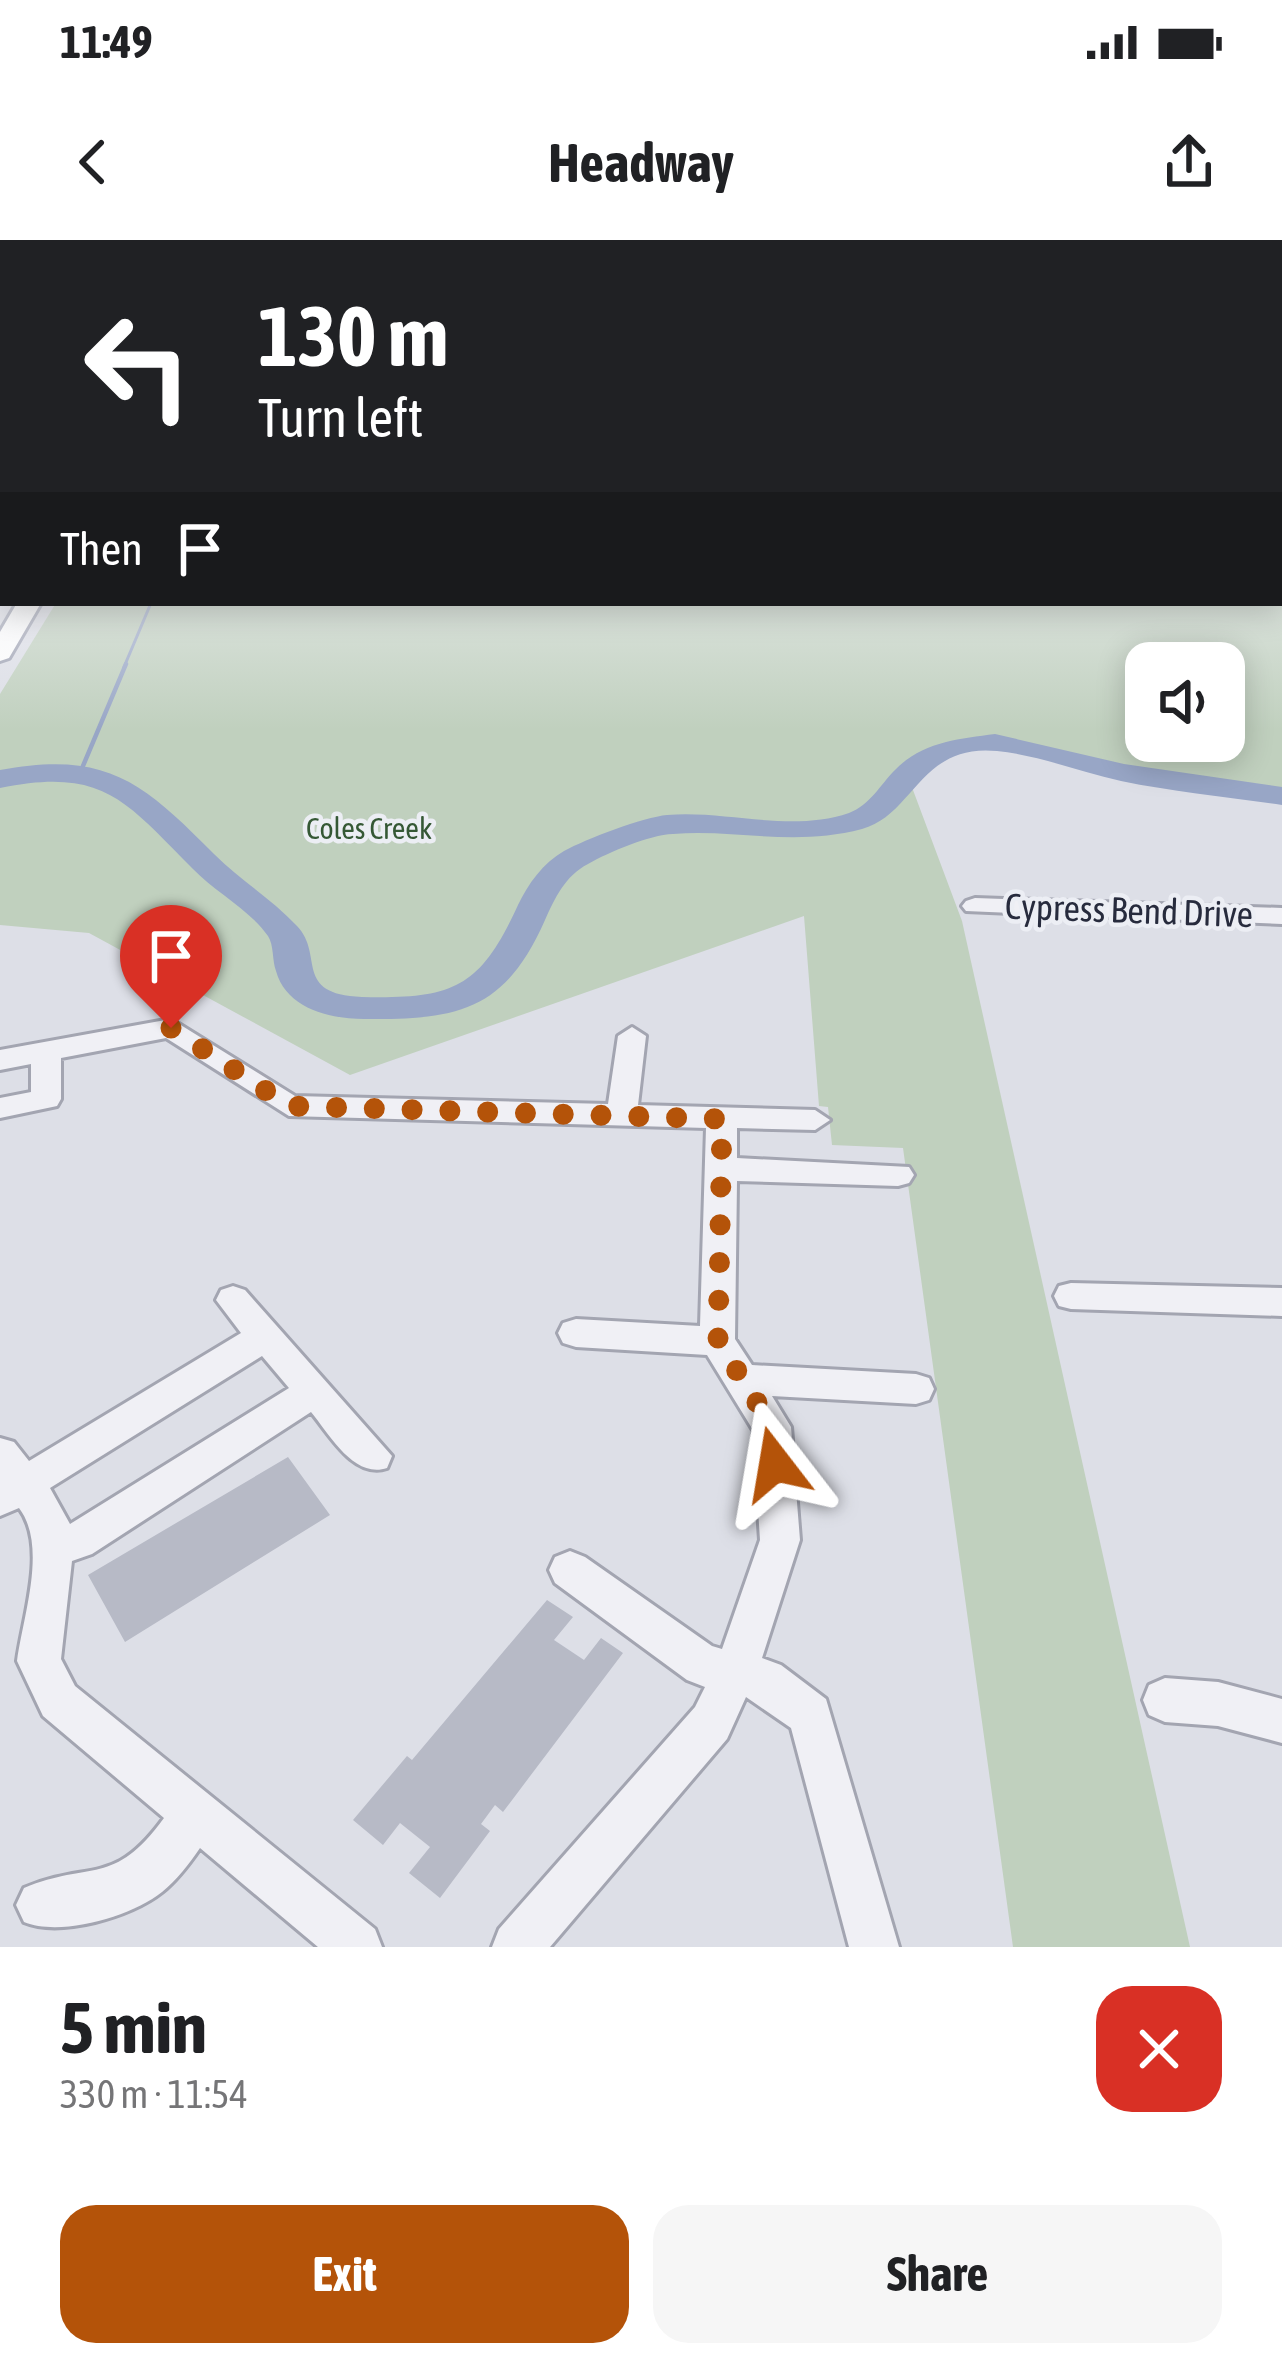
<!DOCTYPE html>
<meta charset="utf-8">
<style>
:root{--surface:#fff;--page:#f6f6f6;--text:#202124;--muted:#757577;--accent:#b45309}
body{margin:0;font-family:"Asap Condensed",sans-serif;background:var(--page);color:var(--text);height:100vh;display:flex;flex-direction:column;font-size:45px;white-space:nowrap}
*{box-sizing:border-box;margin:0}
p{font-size:39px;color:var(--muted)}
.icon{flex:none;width:66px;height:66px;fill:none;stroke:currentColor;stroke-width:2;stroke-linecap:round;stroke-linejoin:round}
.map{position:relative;height:1707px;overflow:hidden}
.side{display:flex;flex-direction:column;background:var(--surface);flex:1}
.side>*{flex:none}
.hud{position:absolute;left:0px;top:0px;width:1284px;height:366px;box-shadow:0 6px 30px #0003;background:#202124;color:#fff;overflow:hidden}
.fabs{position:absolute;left:1125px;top:402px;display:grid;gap:24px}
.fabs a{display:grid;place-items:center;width:120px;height:120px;border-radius:24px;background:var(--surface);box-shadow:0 6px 30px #0003;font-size:60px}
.pin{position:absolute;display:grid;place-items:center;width:102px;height:102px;color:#fff;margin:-123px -51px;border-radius:50% 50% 50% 0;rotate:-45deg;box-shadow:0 0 12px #0007}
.pin .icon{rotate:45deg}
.me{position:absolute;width:132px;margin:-66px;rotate:346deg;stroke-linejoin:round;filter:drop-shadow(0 0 9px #0008)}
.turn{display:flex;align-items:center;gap:42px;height:252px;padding:0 60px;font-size:54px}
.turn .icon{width:156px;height:156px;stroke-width:2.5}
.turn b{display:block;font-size:84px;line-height:102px}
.then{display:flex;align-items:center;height:114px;padding:0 60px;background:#0003;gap:24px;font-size:45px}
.round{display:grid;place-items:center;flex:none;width:126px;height:126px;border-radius:36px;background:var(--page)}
.overview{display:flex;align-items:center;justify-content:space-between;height:204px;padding:0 60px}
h1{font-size:72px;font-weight:700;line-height:90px}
.button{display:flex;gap:24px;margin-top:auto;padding:24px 60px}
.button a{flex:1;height:138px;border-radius:36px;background:var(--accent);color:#fff;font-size:48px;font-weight:700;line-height:138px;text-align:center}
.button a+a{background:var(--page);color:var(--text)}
.status{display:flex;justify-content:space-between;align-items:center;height:84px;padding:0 60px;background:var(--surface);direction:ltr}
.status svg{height:33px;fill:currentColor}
header{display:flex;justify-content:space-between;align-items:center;height:156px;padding:0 60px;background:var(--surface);font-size:54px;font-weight:700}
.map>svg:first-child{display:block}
.green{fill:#c0d0be;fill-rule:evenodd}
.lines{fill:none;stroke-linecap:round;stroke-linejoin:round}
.stream-far1{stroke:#98a6c6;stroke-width:3}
.stream{stroke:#98a6c6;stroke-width:4.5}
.river{fill:#98a6c6;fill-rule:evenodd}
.building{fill:#b7bac6}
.minor-casing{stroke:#a3a5b1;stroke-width:6}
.major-casing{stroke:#9da1b2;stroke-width:6}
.minor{fill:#f0f0f5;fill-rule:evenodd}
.major{fill:#fff;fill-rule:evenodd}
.route{stroke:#b45309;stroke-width:21;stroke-dasharray:0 37.8}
.labels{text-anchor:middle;stroke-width:9;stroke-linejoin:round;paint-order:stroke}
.far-park-label{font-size:30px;fill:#355835;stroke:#eceef4}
.street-label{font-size:36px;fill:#272b3d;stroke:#eceef4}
</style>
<div class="status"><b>11:49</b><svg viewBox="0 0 49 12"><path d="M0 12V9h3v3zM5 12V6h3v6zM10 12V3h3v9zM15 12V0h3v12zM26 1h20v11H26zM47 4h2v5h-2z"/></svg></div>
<header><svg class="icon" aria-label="back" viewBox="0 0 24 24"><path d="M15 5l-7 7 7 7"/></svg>Headway<svg class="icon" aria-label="share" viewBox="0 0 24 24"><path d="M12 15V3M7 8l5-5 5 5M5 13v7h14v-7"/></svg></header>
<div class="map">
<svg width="1282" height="1707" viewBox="0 0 1282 1707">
<rect width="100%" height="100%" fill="#dddfe7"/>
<path class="green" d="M1282,356V556L1124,533L995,502L945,509L907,534L962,681L1190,1707H1013L903,908L832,905L828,867L819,866L804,676L350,835L89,693L0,685V454L56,363H1281ZM1146,423H1224V501H1146Z"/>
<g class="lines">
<path class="stream-far1" d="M124,427L151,363"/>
<path class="stream" d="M80,533L126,424"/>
<path class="river" d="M995,494L1124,524L1282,547V565C1229,557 1174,552 1121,541C1080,532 1038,515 997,511C920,503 914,575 862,589C794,607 737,589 673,594C649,595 609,612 588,624C565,636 555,658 545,680C505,771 458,780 364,779C329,779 286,768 276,731C272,720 274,705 268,696C250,670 215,652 193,629C125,561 104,527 0,548V530C106,510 143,542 214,614C240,640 272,659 297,686C325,715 292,754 362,757C454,759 480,748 518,665C528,644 543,623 564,611C586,599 644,577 667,575C727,570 790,593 849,573C870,565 880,545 895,530C922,502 958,499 995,494Z"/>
</g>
<path class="building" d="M288,1217L330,1275L125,1402L88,1335Z
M547,1360L573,1377L554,1400L584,1420L601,1398L623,1413L503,1572L495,1565L481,1584L490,1591L440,1658L409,1633L430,1607L400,1583L383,1605L353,1580L407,1516L412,1520Z"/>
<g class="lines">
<g class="minor-casing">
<path id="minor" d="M0,280H3V290H0Z
M1281,342H1282V352H1281Z
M975,658L1282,668V684L966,671L962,666L966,661Z
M171,779L295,856L608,864L618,796L632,787L646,796L638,865L815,870L830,880L815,890L737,888V918L909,927L914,935L909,943L898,946L737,941L735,1099L752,1125L916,1134L929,1138L934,1149L929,1160L916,1164L772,1156L791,1187L800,1300L762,1418L781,1425L826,1459L899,1707H849L791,1488L746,1457L727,1499L550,1707H492L499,1689L695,1467L705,1447L687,1440L555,1343L549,1330L555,1317L570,1311L585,1317L712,1406L722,1409L760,1300L753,1190L707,1115L576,1107L563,1103L558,1093L563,1083L576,1079L700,1086L706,888L289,876L166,798L61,818V859L57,866L0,878V858L31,852V824L0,830V810Z
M1071,1043L1282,1048V1076L1071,1069L1059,1066L1054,1056L1059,1046Z
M233,1046L245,1050L392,1216L387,1228C354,1239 330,1195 311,1172L92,1314L72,1321L61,1419L75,1446L375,1689L382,1707H318L200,1608C189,1624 177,1640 162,1652C131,1677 60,1697 24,1682L16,1665L24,1648C91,1620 113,1648 164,1578L43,1476L17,1421C23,1376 48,1306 19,1268L0,1276V1198L14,1202L29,1221L241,1093L216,1060L221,1050ZM262,1116L289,1148L70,1284L50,1248Z
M1165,1438L1218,1442L1282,1459V1503L1218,1486L1165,1482L1149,1475L1143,1460L1149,1445Z"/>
</g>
<g class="major-casing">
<path id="major" d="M3,344V361L0,362V345Z
M17,363H41L9,418L0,421V392Z"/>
</g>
<use href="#minor" class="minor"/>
<use href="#major" class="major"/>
</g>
<linearGradient id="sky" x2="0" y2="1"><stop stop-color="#88aeda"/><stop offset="0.51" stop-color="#f0f1f4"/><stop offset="1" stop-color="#f0f1f4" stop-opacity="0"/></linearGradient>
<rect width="1282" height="490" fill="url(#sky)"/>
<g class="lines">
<path class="route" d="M171,788L289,866L722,879L718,1101L772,1186L775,1224"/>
</g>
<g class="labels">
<g class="far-park-label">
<text x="369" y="599">Coles Creek</text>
</g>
<g class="street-label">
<text transform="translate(1129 670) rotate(2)" y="13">Cypress Bend Drive</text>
</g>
</g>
</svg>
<div class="fabs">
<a><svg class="icon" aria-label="sound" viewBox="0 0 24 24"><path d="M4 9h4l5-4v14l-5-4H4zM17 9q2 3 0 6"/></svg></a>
</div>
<div class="pin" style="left:171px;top:788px;background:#d93025"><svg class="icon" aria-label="arrive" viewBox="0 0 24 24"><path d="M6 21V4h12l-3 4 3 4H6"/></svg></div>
<svg class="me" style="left:775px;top:1224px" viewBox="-20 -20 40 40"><path d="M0-17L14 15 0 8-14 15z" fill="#b45309" stroke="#fff" stroke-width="4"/></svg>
<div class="hud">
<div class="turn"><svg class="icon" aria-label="left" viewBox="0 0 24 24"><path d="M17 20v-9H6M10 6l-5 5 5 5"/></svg><div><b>130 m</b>Turn left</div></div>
<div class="then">Then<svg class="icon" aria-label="arrive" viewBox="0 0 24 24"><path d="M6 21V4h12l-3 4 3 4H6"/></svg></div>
</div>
</div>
<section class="side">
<div class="overview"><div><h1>5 min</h1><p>330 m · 11:54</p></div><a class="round" style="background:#d93025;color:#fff"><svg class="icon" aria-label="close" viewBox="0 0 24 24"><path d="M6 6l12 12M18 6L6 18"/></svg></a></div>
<div class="button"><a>Exit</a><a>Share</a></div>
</section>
